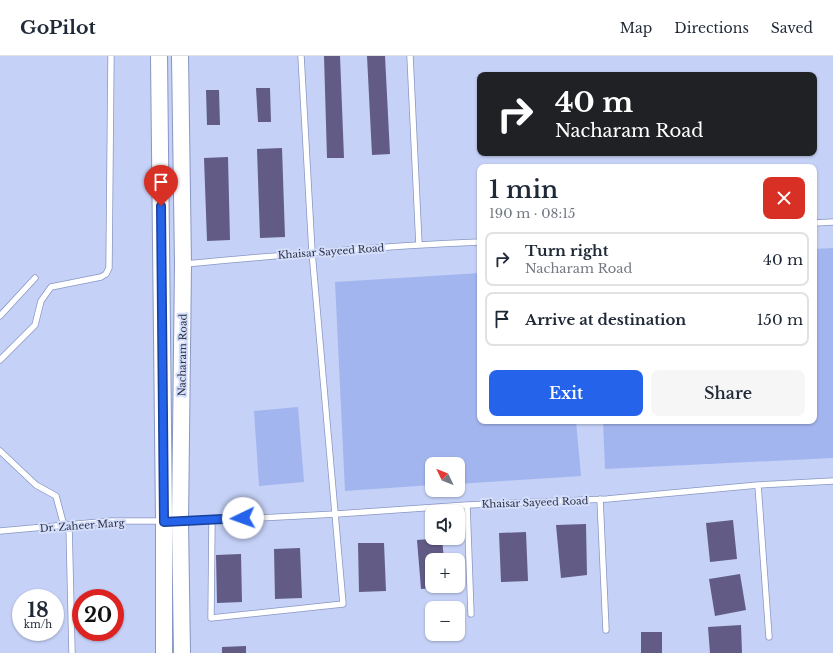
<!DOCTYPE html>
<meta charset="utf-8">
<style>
:root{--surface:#fff;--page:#f6f6f7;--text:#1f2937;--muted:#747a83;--line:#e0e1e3;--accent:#2563eb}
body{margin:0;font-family:"Libre Baskerville",serif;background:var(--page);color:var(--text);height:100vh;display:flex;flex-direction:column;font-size:15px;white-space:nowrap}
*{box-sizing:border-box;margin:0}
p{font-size:13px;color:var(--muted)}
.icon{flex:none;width:22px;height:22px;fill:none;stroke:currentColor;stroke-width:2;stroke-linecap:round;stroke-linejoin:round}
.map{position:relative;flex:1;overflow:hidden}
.drawer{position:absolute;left:477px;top:108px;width:340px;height:260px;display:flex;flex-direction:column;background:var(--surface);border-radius:8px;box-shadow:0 1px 3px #0004}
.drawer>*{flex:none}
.top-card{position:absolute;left:477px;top:16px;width:340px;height:84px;border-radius:8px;box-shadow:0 1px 3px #0004;background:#202124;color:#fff;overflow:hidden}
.needle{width:26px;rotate:313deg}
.tools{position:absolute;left:425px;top:401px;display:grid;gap:8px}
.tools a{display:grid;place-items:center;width:40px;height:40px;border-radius:8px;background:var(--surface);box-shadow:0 1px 3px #0004;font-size:20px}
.speed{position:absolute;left:12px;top:533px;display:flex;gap:8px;font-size:20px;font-weight:700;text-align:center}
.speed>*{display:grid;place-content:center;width:52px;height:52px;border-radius:50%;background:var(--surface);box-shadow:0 1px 3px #0004;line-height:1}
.speed small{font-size:10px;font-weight:400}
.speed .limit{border:6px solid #d22;background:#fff;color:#111}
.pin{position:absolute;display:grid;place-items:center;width:34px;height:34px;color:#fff;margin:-41px -17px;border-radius:50% 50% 50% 0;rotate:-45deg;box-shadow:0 0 4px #0007}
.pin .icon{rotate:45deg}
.me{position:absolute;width:44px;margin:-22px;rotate:267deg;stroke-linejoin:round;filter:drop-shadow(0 0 3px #0008)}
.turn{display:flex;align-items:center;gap:14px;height:84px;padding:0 12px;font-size:18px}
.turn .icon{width:52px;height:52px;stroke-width:2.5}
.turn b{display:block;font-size:28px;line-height:34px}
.round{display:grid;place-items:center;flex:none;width:42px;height:42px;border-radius:8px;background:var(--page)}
.head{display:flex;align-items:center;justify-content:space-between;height:68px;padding:0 12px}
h1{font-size:24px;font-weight:600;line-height:30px}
.cta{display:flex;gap:8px;margin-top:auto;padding:8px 12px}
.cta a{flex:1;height:46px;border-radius:8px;background:var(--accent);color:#fff;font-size:16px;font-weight:600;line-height:46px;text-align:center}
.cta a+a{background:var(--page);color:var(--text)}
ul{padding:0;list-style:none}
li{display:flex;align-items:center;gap:12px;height:54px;margin:0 8px 6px;padding:0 4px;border:2px solid var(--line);border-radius:8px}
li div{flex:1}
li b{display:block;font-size:15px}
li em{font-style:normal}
header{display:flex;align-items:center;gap:24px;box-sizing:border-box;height:56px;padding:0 20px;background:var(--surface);border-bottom:1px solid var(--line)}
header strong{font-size:19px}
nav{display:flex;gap:22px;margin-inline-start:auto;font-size:14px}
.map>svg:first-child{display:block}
.green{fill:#a2b5ee}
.building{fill:#615b86}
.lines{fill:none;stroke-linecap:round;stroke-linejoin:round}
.service-casing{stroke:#8897c3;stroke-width:7}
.secondary-casing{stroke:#8897c3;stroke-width:18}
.service{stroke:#fff;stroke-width:5.5}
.secondary{stroke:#fff;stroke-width:16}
.route-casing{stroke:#184099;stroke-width:10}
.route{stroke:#2563eb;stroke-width:7}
.labels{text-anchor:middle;stroke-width:4;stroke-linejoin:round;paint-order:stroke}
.street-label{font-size:10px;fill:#2b3143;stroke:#d5dffc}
</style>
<header>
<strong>GoPilot</strong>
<nav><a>Map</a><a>Directions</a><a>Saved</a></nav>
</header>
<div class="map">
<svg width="833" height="597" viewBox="0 0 833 597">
<rect width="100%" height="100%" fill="#c5d1f7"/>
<path class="green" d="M833,192V402L605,413L603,365H814V193Z
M480,217V365H576L581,420L458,428V408H432V429L345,435L335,226Z
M298,351L304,426L259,430L254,355Z"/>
<path class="building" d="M324,0H340L344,102H327Z
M367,0H385L390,98L372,99Z
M256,32H270L271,66H258Z
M206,34H219L220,69H207Z
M282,92L285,181L260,182L257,93Z
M228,101L230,184L207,185L204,102Z
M733,464L737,503L710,506L706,467Z
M586,468L587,519L561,522L556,469Z
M526,476L528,525L501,526L499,477Z
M442,482L444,504H432V530H443V531L421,533L417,484Z
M358,487H384L386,535L359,536Z
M300,492L302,542L275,543L274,493Z
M241,498L242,546L217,547L216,499Z
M740,518L746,554L715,560L709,523Z
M741,569L742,597H710L708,571Z
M641,576H662V597H641Z
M246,590V597H222V591Z"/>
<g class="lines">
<g class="service-casing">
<path id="service" d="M410,0L419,189
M814,167L833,166
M185,208C283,199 382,190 480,186
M0,260L35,222
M0,304L35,269L41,245L51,231L101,221L106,218L109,212L111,0
M0,395L36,429L56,440L64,470
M758,429L769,581
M600,443L606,574
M467,449L471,558
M212,464L211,562L343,548L312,196L301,0
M181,466L336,458L467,449L607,443L758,429L833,425
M69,469L72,597
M0,475L111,465H162"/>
</g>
<g class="secondary-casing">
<path id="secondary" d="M159,0L164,465V597
M180,0L183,208L180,466L182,597"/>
</g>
<use href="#service" class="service"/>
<use href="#secondary" class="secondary"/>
</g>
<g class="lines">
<g class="route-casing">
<path id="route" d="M161,150L164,466L243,462"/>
</g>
<use href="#route" class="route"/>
</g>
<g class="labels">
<g class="street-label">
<text transform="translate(331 195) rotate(-4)" y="4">Khaisar Sayeed Road</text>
<text transform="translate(182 299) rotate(-89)" y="4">Nacharam Road</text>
<text transform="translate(535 446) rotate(-2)" y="4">Khaisar Sayeed Road</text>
<text transform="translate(82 469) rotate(-4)" y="4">Dr. Zaheer Marg</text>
</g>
</g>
</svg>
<div class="tools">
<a><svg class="needle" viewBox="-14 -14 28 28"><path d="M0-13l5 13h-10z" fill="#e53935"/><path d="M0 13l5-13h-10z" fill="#747a83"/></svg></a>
<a><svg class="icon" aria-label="sound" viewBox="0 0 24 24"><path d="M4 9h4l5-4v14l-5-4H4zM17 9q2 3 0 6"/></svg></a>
<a>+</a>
<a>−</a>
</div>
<div class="speed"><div>18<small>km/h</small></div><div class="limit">20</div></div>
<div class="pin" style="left:161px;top:150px;background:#d93025"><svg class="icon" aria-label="arrive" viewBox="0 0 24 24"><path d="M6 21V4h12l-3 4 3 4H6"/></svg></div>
<svg class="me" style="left:243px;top:462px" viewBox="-20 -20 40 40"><circle r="19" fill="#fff"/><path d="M0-13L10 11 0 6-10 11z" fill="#2563eb"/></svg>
<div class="top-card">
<div class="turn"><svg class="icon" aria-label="right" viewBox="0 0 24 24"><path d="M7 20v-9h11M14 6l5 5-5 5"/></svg><div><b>40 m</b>Nacharam Road</div></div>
</div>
<section class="drawer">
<div class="head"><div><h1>1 min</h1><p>190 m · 08:15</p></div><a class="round" style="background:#d93025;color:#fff"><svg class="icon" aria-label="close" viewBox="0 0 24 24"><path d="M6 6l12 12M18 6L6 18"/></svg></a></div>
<ul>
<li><svg class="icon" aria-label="right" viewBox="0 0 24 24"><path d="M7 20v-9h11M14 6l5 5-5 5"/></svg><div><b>Turn right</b><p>Nacharam Road</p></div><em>40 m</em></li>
<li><svg class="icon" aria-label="arrive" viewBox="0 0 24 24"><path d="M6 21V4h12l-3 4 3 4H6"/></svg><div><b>Arrive at destination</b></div><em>150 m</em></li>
</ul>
<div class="cta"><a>Exit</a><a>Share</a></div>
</section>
</div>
